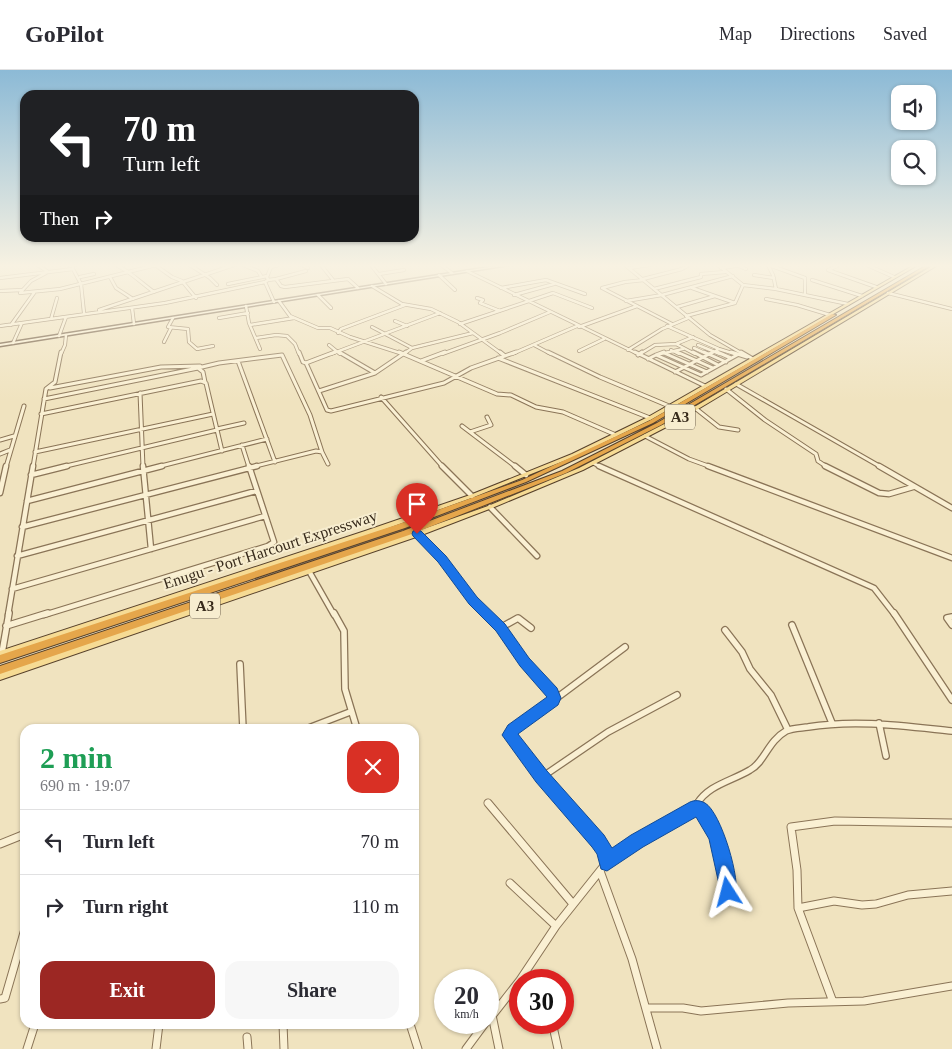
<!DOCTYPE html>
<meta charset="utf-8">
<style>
:root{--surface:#fff;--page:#f7f7f7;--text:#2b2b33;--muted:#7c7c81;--line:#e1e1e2;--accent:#9c2723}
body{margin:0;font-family:"Times New Roman",serif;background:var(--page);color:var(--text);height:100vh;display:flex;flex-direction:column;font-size:19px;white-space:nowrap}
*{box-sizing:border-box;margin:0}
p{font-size:16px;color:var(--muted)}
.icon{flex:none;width:28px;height:28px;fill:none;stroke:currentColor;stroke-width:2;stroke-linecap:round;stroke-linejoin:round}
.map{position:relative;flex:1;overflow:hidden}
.panel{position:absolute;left:20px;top:654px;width:399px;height:305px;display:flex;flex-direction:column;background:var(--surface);border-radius:15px;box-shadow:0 1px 4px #0004}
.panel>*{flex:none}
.guide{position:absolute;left:20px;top:20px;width:399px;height:152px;border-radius:15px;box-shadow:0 1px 4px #0004;background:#202124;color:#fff;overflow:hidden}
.controls{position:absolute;left:891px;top:15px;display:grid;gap:10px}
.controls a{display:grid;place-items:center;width:45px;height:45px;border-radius:10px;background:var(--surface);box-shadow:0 1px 4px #0004;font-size:25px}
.speed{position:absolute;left:434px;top:899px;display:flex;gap:10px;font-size:25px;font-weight:700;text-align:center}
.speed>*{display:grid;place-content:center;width:65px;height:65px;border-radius:50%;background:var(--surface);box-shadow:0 1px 4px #0004;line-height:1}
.speed small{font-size:12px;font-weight:400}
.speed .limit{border:8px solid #d22;background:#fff;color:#111}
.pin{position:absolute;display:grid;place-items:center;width:42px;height:42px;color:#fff;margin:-51px -21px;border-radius:50% 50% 50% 0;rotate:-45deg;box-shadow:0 0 5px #0007}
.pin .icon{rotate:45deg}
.me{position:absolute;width:55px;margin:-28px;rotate:351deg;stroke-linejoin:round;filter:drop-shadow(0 0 4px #0008)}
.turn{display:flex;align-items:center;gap:18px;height:105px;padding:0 20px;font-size:22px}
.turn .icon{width:65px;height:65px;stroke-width:2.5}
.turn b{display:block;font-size:35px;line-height:42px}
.then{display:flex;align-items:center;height:48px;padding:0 20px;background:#0003;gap:10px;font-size:19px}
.round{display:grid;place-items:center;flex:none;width:52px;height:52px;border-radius:15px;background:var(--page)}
.head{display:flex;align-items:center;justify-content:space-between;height:85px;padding:0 20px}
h1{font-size:30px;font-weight:700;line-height:38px;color:#1e9e55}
.button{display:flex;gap:10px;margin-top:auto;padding:10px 20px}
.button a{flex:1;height:58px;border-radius:15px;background:var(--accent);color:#fff;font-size:20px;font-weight:700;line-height:58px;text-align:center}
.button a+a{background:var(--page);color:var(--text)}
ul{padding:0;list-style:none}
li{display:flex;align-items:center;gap:15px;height:65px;padding:0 20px;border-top:1px solid var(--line)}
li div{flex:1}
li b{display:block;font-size:19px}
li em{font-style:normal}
header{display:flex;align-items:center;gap:30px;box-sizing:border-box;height:70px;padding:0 25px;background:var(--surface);border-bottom:1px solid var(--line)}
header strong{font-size:24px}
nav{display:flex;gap:28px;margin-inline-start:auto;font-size:18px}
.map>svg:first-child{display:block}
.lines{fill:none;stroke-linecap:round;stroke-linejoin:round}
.street-far4-casing{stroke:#8a7457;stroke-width:4}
.street-far3-casing{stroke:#8a7457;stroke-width:5}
.street-far2-casing{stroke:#8a7457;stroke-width:7}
.street-far1-casing{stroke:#8a7457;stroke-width:8}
.street-casing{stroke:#8a7457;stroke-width:9}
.secondary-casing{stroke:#6b543a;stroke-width:3}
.primary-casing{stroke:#57412b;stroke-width:2}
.highway-casing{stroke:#57412b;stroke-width:2}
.street-far4{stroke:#faf0d3;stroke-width:2.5}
.street-far3{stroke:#faf0d3;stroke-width:3}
.street-far2{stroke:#faf0d3;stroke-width:4.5}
.street-far1{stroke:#faf0d3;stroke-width:5.5}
.street{stroke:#faf0d3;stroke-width:7}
.secondary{fill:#faf0d3;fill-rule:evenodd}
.primary{fill:#f6db94;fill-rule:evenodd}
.highway{fill:#e5a64b;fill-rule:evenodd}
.route{fill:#1a73e8;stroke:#114b97}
.labels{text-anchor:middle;stroke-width:4;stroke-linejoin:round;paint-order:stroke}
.shield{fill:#f7edcf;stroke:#716552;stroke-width:1}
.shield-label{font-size:15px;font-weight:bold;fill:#382b1c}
.street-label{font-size:16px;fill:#382b1c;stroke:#f7edcf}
</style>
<header>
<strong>GoPilot</strong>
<nav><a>Map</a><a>Directions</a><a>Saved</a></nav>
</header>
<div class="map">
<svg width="952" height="979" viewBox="0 0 952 979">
<rect width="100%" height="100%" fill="#f0e3bf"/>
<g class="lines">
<g class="street-far4-casing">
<path id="street-far4" d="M73,195V199L81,214L84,243
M116,195C131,202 140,212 154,222
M155,195L172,207L182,211L196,228
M190,195L210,208L217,215
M243,195L258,201L261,206
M302,195L308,198
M321,195L333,210
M371,195L386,214
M441,195L452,203
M625,195L710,265L743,284
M718,195L743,215L776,219L848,234
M768,195L773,205L776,219
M769,195L805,208V224
M867,195L894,207
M739,196L746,199
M629,198L649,195
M721,198L743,195
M828,200L876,217
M828,200L837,196
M467,201L638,284
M379,204L404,200
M439,205L455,220
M754,205L774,208
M80,207L94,204
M110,207L116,218L133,229
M0,208L73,199
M276,209L306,201
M643,209L682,199L689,195
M268,210L276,209L281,216L285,217L348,209L358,218
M812,210L862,226
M228,214L267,206
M372,216L402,234L431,239L458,252L502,284
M501,218L546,210L585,224
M602,218L672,254
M602,218L625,212L644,210
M692,218L735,233
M654,219L701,207V204L725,202
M0,221L22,220
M20,223L60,219L156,195
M20,223L31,211L48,202L38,195
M888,223L952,239
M318,225L331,238
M514,225L554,214
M477,228L483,230L480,233L500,241
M766,229L797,235L830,245
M279,231L290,246L318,258H330L350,267L403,284
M626,231L662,225L733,206
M274,232L265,212L268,210L267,207L271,197L278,195
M246,236L249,253L260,279
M677,237L715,226
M132,238L134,254
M99,240L234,195
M686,246L735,233L743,215
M173,248L168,257L188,259L189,272L197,279L213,276
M219,248L248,243
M51,249L57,228
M395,251L407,256
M460,254L553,223L592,238
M11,255L34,223
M250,255L294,248
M0,256L165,233L265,212
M667,256L719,279L735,284
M372,257L412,278L404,284
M579,257L637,236
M338,263L341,259L405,235
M59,266L66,247
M256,268L276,265L287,266L295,274L299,284
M164,272L171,258
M13,273L22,253
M676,274L695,284
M329,275L340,284
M534,275L551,284
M698,275L720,284
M412,278L473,263
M694,278L707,284
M628,280L662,259L688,248
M671,280L679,284
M579,281L604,269
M61,284L65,275L66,265
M331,284L440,243
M442,284L500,263L550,242
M512,284L577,256
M640,284L655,275L676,274L693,267
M660,284L683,279
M710,284L719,279"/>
</g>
<g class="street-far3-casing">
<path id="street-far3" d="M299,282L303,292L306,293L327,340L331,341L444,313L471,298L516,282
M339,282L375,303
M399,282L497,324L511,325L536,337L563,342L616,365
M500,282L505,286
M548,282L600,307L669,336
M635,282L705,316
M677,282L713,298
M693,282L718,295
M704,282L726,292
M717,282L731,288
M731,282L747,287
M741,282L753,289
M664,283L707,302
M638,285L642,282
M656,285L664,282
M498,288L650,348
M648,289L656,285L701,305L737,285
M238,291L275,392
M421,291L445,282
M306,293L335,282
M675,302L713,282
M205,312L203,302L198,298L219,293L282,285L310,345L322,382
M736,314L881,397
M50,318L161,297L200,296
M726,319L765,350L816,384L818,391L827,397
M319,321L375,303L406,282
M140,323L143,397
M381,327L443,397
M44,329L198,298
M695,338L719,357L738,360
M41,344L201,311L206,313L222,381
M462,356L516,397
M217,359L244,353
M470,362L491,355L487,347
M645,366L689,389L711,397
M0,370L14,366
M242,375L249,397
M35,382L213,344
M0,384L10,380
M593,393L601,397
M6,397L24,336
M33,397L46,319L55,312L61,282
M62,397L217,360
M157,397L267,369
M252,397L316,381L322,382L328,394"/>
</g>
<g class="street-far2-casing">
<path id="street-far2" d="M143,396L151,479
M442,396L472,426
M515,396L526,405
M599,396L874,518L895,545
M708,396L952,488
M825,396L879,423L889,424L913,417
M879,396L952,438
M31,405L67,396
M0,423L6,396
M27,431L162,396
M490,437L537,486
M22,457L257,396
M417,464L442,489L486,545
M17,486L256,421
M309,501L334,545
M12,519L265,446
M8,545L33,396
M44,545L268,476L274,472L249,396"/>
</g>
<g class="street-far1-casing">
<path id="street-far1" d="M334,543L344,561L345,619L357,659
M484,543L500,558L554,627L553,631L513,660L510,665L513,672L566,734
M894,543L952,630
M952,547L947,548L952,555
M792,555L832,653
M6,556L48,543
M500,558L518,548L531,558
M725,560L742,582L750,599L771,625L788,660
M2,583L9,543
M240,594L243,659
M554,630L625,577
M879,653L886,686
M306,659L350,642
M542,707L608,662L677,625
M697,734C708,715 732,711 750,700C764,693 768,671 786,661C792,658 801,658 808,657C856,649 904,656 952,661"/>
</g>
<g class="street-casing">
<path id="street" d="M488,733L573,834
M565,733C580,750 603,769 607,792
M695,738C722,752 727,804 727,832
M0,774L25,764
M600,801L632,889L657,979
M510,813L556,856
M798,838L834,831L862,835L876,834L908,825L952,821
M525,903L530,910
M520,910L556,856L607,792L637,771L695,738L698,733
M0,929L5,928L25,859
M833,932L798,838L797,800L791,757L835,751L952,753
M647,938H683L701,941L788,933L864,931L952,916
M492,945L499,979
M488,951L520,910
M552,952L558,979
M283,954L284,979
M410,954L418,979
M247,967L248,979
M27,979L35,954
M156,979L159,954
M466,979L486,952"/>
</g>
<g class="secondary-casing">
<path id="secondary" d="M502,195H509L0,276V274Z"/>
</g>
<g class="primary-casing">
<path id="primary" d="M914,195H918L652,349L576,386L474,427L369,465L0,587V581L365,461L470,425L572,384L648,347Z
M934,195H938L678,351L583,400L492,438L419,466L0,610V602L415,462L488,436L579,398L674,349Z"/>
</g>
<g class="highway-casing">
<path id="highway" d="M927,195H931L661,355L566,403L409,465L0,604V596L403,461L562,401L657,353Z
M832,244L836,245L653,353L526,412L405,458L0,593V585L399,454L522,410L649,351Z"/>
</g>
<use href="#street-far4" class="street-far4"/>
<use href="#street-far3" class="street-far3"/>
<use href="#street-far2" class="street-far2"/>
<use href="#street-far1" class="street-far1"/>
<use href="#street" class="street"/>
<use href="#secondary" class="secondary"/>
<use href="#primary" class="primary"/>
<use href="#highway" class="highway"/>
</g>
<linearGradient id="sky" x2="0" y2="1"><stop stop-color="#8cbad6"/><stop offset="0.59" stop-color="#f8f2e2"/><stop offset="1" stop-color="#f8f2e2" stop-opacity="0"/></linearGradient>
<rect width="952" height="332" fill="url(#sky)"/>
<path class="route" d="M417,460L421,461L446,486L477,527L505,554L529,588L557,618L561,628L558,635L518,664L547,701L604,765L612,778L631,765L690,732C695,730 699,730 705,733C721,742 742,812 735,828L728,831L722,828L709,769L696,747L643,777L607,801L601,799L597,784L592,777L536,712L502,665L508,655L547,627L520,596L496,561L469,534L438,492L413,466L412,464L413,461Z"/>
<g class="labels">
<g class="shield">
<rect x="665" y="334.5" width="30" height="25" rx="4"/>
<rect x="190" y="523.5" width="30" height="25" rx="4"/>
</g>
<g class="shield-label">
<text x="680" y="352">A3</text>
<text x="205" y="541">A3</text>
</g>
<g class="street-label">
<text transform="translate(270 479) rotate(-18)" y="6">Enugu - Port Harcourt Expressway</text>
</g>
</g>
</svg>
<div class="controls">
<a><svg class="icon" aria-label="sound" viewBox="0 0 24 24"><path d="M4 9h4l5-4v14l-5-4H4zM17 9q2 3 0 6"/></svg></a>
<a><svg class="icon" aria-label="search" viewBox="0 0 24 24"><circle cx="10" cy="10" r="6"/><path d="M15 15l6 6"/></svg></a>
</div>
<div class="speed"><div>20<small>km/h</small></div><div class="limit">30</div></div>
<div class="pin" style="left:417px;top:464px;background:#d93025"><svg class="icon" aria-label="arrive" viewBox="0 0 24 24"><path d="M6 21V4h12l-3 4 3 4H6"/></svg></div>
<svg class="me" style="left:728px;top:822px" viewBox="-20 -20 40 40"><path d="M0-17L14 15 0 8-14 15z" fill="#1a73e8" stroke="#fff" stroke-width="4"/></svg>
<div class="guide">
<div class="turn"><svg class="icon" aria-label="left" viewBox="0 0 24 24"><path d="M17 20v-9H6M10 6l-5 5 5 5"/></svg><div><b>70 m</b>Turn left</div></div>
<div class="then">Then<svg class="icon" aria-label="right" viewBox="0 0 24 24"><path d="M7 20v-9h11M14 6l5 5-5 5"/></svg></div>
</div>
<section class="panel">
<div class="head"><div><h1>2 min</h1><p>690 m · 19:07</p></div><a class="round" style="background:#d93025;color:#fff"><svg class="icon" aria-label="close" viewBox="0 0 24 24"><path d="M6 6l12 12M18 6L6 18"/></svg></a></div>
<ul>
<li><svg class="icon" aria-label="left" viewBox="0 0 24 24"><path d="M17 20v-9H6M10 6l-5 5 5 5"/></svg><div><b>Turn left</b></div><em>70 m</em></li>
<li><svg class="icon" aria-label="right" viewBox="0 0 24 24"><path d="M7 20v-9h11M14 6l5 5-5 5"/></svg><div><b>Turn right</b></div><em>110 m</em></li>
</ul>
<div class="button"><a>Exit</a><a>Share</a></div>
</section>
</div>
